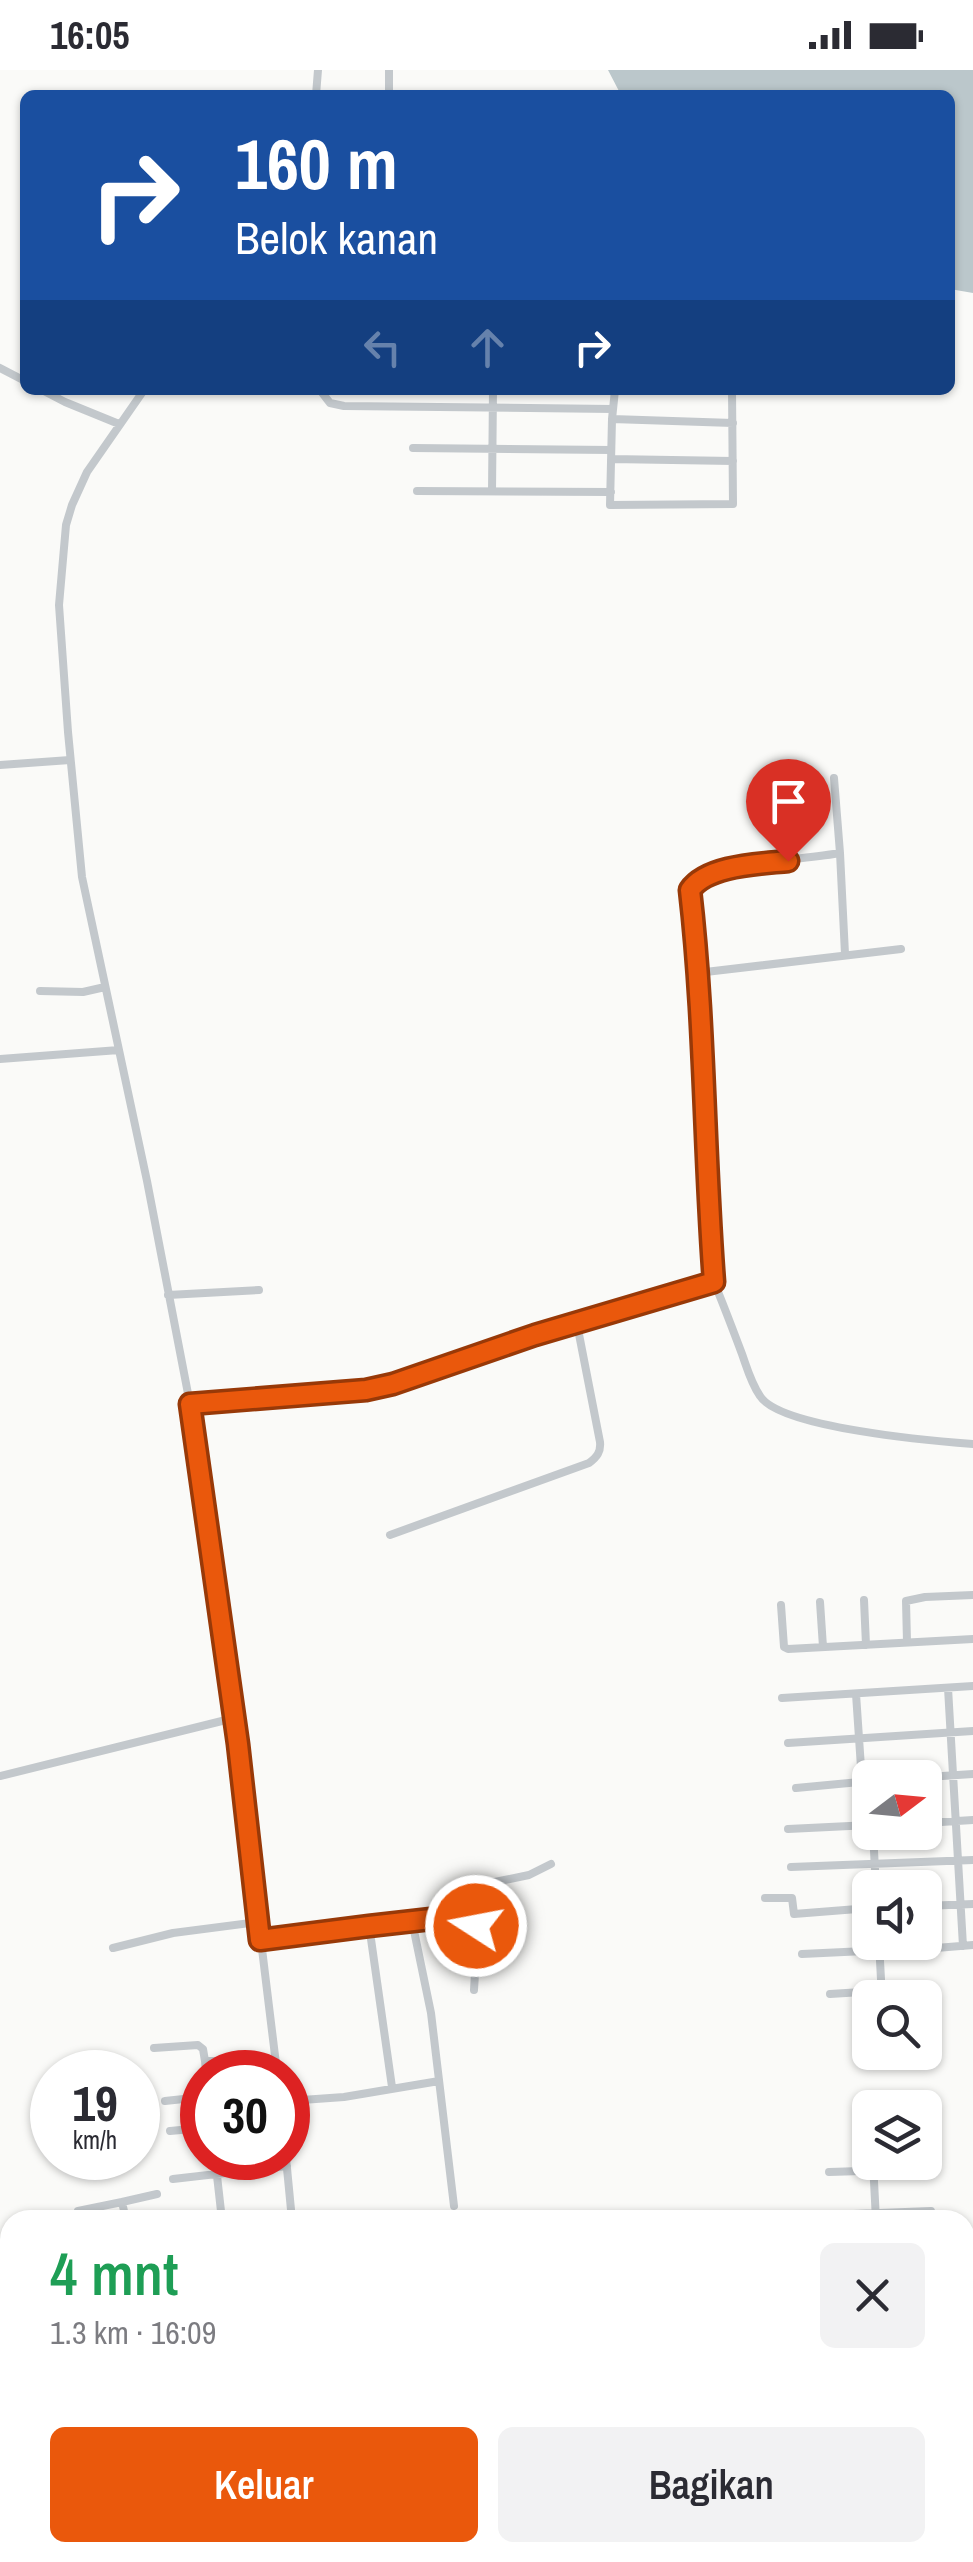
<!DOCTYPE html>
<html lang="id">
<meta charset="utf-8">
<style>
:root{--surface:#fff;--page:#f2f2f3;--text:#2b2b33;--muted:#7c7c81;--accent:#ea580c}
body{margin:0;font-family:"Archivo Narrow",sans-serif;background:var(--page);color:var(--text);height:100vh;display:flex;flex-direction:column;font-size:38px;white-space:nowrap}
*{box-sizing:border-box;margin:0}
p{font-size:32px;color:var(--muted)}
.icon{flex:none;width:55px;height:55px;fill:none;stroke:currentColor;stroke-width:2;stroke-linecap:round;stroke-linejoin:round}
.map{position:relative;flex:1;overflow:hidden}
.details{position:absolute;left:0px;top:2140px;width:975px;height:352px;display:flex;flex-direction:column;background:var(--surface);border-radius:30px 30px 0 0;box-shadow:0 2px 8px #0004}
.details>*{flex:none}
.guide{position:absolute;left:20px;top:20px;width:935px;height:305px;border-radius:15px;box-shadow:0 2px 8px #0004;background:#1a4fa0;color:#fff;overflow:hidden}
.needle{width:65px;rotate:74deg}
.buttons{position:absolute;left:852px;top:1690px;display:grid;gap:20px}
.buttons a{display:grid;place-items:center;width:90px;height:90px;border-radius:15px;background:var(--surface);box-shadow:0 2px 8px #0004;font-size:50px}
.speed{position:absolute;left:30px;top:1980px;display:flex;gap:20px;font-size:50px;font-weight:700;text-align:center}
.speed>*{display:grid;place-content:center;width:130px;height:130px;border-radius:50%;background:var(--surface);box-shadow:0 2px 8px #0004;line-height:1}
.speed small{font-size:25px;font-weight:400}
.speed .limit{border:15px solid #d22;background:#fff;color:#111}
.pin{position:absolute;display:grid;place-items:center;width:85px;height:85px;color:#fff;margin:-102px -42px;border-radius:50% 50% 50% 0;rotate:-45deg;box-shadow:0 0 10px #0007}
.pin .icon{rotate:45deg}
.me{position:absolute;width:110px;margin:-55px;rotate:281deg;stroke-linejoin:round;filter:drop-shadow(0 0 8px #0008)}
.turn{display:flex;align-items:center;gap:35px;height:210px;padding:0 50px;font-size:45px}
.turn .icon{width:130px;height:130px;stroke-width:2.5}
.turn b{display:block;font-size:70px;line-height:85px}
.lanes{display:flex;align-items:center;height:95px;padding:0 50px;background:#0003;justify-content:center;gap:50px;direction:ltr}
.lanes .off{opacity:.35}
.round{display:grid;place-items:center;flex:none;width:105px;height:105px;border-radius:15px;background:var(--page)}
.summary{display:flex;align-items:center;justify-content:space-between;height:170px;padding:0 50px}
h1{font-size:60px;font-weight:600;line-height:75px;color:#1e9e55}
.action{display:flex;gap:20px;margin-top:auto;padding:20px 50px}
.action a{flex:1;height:115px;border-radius:15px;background:var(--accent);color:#fff;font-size:40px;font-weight:600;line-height:115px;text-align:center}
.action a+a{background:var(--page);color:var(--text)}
.status{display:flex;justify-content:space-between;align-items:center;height:70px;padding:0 50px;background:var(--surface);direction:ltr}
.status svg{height:28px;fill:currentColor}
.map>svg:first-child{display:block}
.water{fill:#bbc7cb}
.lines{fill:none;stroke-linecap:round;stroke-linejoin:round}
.secondary-casing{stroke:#b3babf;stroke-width:15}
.street{stroke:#c3c8cc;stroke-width:8}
.secondary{stroke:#fff;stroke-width:10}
.route-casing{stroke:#983908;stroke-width:25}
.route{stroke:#ea580c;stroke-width:18}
</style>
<div class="status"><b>16:05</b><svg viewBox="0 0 49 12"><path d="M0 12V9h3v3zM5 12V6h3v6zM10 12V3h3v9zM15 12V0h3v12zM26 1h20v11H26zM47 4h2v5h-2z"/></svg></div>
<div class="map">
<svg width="973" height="2492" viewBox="0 0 973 2492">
<rect width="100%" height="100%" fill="#fafaf8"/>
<path class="water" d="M608,0H973V223L950,219V25H621Z"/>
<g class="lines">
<g class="secondary-casing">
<path id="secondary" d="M965,2432H973
M438,2492L488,2482"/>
</g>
<path class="street" d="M316,25L318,0
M389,25V0
M0,298L25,311
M42,320L65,332L119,354
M144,320L87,402L72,435L66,455L59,535L68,662L82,807L147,1111L190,1334L237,1674L277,2002
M320,320L330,333L344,336L613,339
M615,320L612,349L610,435L733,434L732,320
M612,349L733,353
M413,378L611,380
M611,389L733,391
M417,421L611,422
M492,421L493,320
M0,695L70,690
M840,783L845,884
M697,903L901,879
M40,921L83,922L105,917
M0,989L119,980
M714,1212C703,1082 705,950 690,820C694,814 695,812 700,808C723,793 809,789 840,783L834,708
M168,1225L259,1220
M190,1334L366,1320L393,1314L535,1265L714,1212C724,1236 733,1260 742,1284C747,1298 751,1313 760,1326C780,1358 933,1371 973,1374
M390,1465L589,1393C597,1387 601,1382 600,1372L577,1254
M864,1530L866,1575
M820,1532L823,1577
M781,1535L784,1577L788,1579L973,1569
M907,1572L906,1531L925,1527L973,1525
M948,1618L963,1876
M856,1624L862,1712
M782,1628L973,1616
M788,1673L973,1661
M0,1706L234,1648
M912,1708L973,1704
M796,1718L870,1711
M925,1753L973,1750
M788,1759L870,1755
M873,1762L876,1818
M791,1797L973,1790
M765,1828H792L794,1844L870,1838
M925,1836L973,1834
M412,1851L431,1943L454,2136
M369,1855L392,2017
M259,1870L475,1844
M879,1872L882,1928
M113,1878L173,1863L258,1852
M936,1878L973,1875
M802,1884L928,1878
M474,1920L477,1870L475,1827L478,1818L485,1814L529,1805L551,1794
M830,1924L926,1918
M154,1978L198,1975L203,1979L205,1991
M206,2002L205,1991H276
M165,2031L202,2027
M288,2031L344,2027L439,2011
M170,2061L202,2058
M215,2088L222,2150
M286,2088L292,2150
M873,2092L876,2150
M829,2102L926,2099
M173,2109L287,2096
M78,2141L122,2132
M828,2145L931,2141
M126,2150L122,2132L157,2124
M252,2150L292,2145
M322,2482L323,2492"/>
<use href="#secondary" class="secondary"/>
</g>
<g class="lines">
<g class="route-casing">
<path id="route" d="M476,1856L475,1844L369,1856L260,1870L238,1674L190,1334L366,1320L393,1314L535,1265L714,1212C704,1082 705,950 690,820C707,795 760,794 788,791"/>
</g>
<use href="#route" class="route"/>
</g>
</svg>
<div class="buttons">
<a><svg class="needle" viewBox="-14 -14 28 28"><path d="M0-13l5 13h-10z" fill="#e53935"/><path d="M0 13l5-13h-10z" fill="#7c7c81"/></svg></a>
<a><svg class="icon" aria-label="sound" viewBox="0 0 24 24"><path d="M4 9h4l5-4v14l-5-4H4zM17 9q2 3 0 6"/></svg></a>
<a><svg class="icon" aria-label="search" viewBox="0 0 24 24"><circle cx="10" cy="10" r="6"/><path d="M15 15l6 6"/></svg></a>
<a><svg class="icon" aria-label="layers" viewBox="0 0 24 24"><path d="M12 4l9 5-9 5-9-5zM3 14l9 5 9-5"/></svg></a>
</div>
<div class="speed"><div>19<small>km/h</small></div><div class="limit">30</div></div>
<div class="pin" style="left:788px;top:791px;background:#d93025"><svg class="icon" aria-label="arrive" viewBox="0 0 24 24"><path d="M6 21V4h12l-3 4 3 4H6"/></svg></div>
<svg class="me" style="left:476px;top:1856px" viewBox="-20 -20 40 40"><circle r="17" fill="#ea580c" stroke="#fff" stroke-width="3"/><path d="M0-11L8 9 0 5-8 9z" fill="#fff"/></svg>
<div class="guide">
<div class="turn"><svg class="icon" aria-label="right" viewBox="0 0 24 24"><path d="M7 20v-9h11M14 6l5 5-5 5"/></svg><div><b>160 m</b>Belok kanan</div></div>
<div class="lanes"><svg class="icon off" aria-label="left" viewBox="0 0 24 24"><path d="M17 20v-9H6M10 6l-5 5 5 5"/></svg><svg class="icon off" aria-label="ahead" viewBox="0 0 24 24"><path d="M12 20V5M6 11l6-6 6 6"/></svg><svg class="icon" aria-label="right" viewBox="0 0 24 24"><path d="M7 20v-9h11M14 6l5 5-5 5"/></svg></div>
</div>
<section class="details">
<div class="summary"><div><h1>4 mnt</h1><p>1.3 km · 16:09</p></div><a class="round"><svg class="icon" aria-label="close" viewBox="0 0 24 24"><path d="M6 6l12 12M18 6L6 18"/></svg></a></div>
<div class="action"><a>Keluar</a><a>Bagikan</a></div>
</section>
</div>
